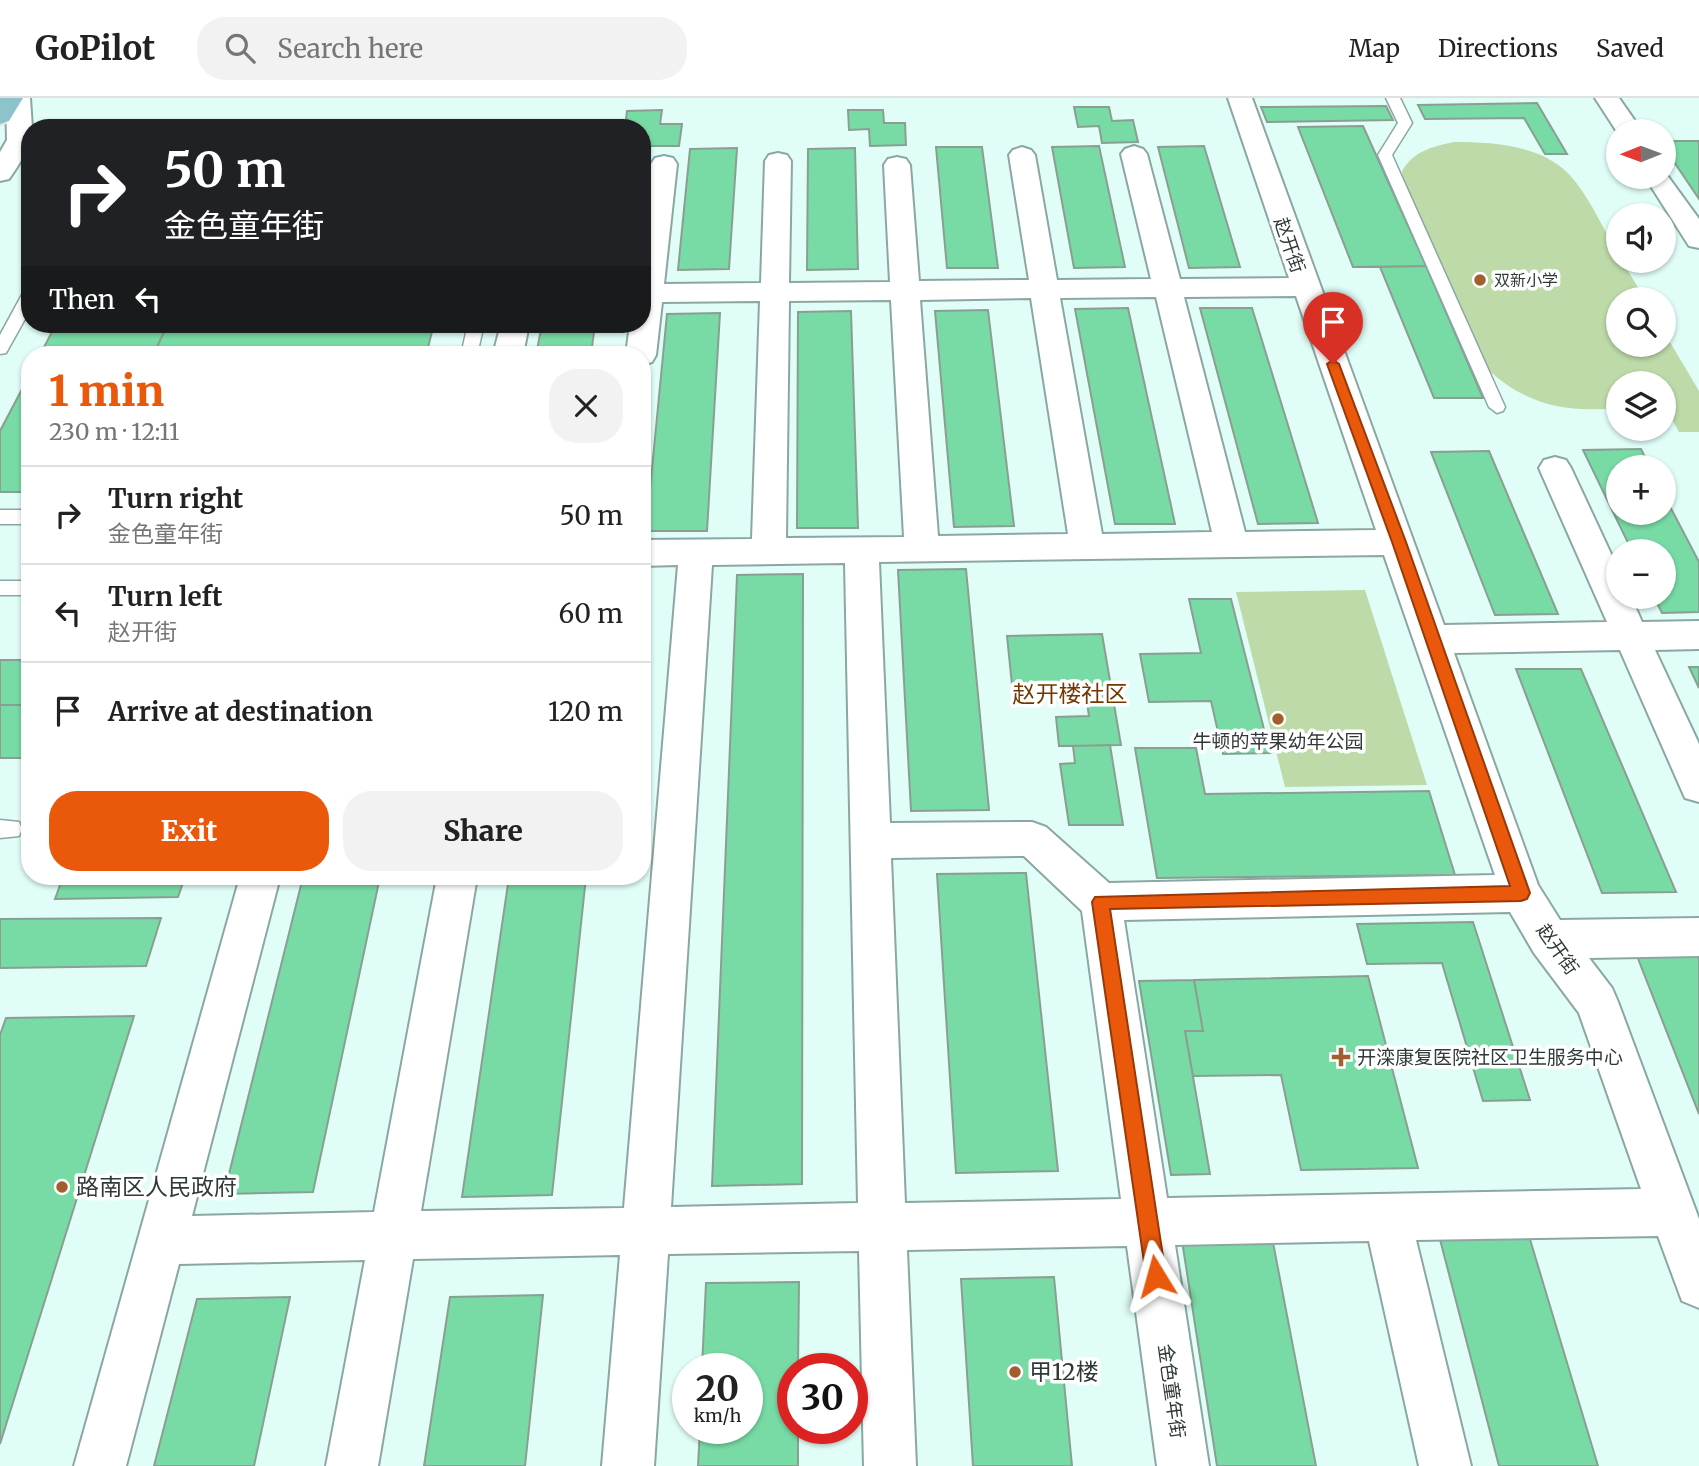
<!DOCTYPE html>
<meta charset="utf-8">
<style>
:root{--surface:#fff;--page:#f2f2f2;--text:#222;--muted:#767676;--line:#e0e0e0;--accent:#ea580c}
body{margin:0;font-family:Merriweather,"Noto Sans SC",serif;background:var(--page);color:var(--text);height:100vh;display:flex;flex-direction:column;font-size:26px;white-space:nowrap}
*{box-sizing:border-box;margin:0}
p{font-size:23px;color:var(--muted)}
.icon{flex:none;width:38px;height:38px;fill:none;stroke:currentColor;stroke-width:2;stroke-linecap:round;stroke-linejoin:round}
.map{position:relative;flex:1;overflow:hidden}
.drawer{position:absolute;left:21px;top:248px;width:630px;height:539px;display:flex;flex-direction:column;background:var(--surface);border-radius:28px;box-shadow:0 2px 5px #0004}
.drawer>*{flex:none}
.hud{position:absolute;left:21px;top:21px;width:630px;height:214px;border-radius:28px;box-shadow:0 2px 5px #0004;background:#202124;color:#fff;overflow:hidden}
.needle{width:46px;rotate:269deg}
.fabs{position:absolute;left:1606px;top:21px;display:grid;gap:14px}
.fabs a{display:grid;place-items:center;width:70px;height:70px;border-radius:50%;background:var(--surface);box-shadow:0 2px 5px #0004;font-size:35px}
.speed{position:absolute;left:672px;top:1255px;display:flex;gap:14px;font-size:35px;font-weight:700;text-align:center}
.speed>*{display:grid;place-content:center;width:91px;height:91px;border-radius:50%;background:var(--surface);box-shadow:0 2px 5px #0004;line-height:1}
.speed small{font-size:18px;font-weight:400}
.speed .limit{border:10px solid #d22;background:#fff;color:#111}
.pin{position:absolute;display:grid;place-items:center;width:60px;height:60px;color:#fff;margin:-72px -30px;border-radius:50% 50% 50% 0;rotate:-45deg;box-shadow:0 0 7px #0007}
.pin .icon{rotate:45deg}
.me{position:absolute;width:77px;margin:-38px;rotate:352deg;stroke-linejoin:round;filter:drop-shadow(0 0 5px #0008)}
.turn{display:flex;align-items:center;gap:24px;height:147px;padding:0 28px;font-size:32px}
.turn .icon{width:91px;height:91px;stroke-width:2.5}
.turn b{display:block;font-size:49px;line-height:60px}
.then{display:flex;align-items:center;height:66px;padding:0 28px;background:#0003;gap:14px;font-size:26px}
.round{display:grid;place-items:center;flex:none;width:74px;height:74px;border-radius:28px;background:var(--page)}
.overview{display:flex;align-items:center;justify-content:space-between;height:119px;padding:0 28px}
h1{font-size:42px;font-weight:800;line-height:52px;color:var(--accent)}
.cta{display:flex;gap:14px;margin-top:auto;padding:14px 28px}
.cta a{flex:1;height:80px;border-radius:28px;background:var(--accent);color:#fff;font-size:28px;font-weight:800;line-height:80px;text-align:center}
.cta a+a{background:var(--page);color:var(--text)}
ul{padding:0;list-style:none}
li{display:flex;align-items:center;gap:21px;height:98px;padding:0 28px;border-top:2px solid var(--line)}
li div{flex:1}
li b{display:block;font-size:26px}
li em{font-style:normal}
header{display:flex;align-items:center;gap:42px;box-sizing:border-box;height:98px;padding:0 35px;background:var(--surface);border-bottom:2px solid var(--line)}
header strong{font-size:33px}
nav{display:flex;gap:38px;margin-inline-start:auto;font-size:24px}
.search{width:490px;height:63px;background:var(--page);display:flex;align-items:center;gap:18px;box-sizing:border-box;padding:0 24px;border-radius:28px;color:var(--muted);font-size:26px}
.map>svg:first-child{display:block}
.green{fill:#bddaa8}
.building{fill:#78dba5;stroke:#8a9f92;stroke-width:2}
.lines{fill:none;stroke-linecap:round;stroke-linejoin:round}
.service-casing{stroke:#8ca7a3;stroke-width:3}
.minor-casing{stroke:#8ca7a3;stroke-width:4}
.primary-casing{stroke:#e2e3e3;stroke-width:4}
.service{fill:#fff;fill-rule:evenodd}
.minor{fill:#fff;fill-rule:evenodd}
.primary{fill:#8dc4cc;fill-rule:evenodd}
.route{fill:#ea580c;stroke:#983908;stroke-width:2}
.poi-dot{fill:#a25f2d;stroke:#fff;stroke-width:2.5}
.labels{text-anchor:middle;stroke-width:7;stroke-linejoin:round;paint-order:stroke}
.far-poi-label{font-size:16px;fill:#2f3a38;stroke:#fff;text-anchor:start}
.street-label{font-size:19px;fill:#2f3a38;stroke:#fff}
.poi-label{font-size:19px;fill:#2f3a38;stroke:#fff}
.quarter-label{font-size:23px;fill:#713801;stroke:#fff}
.near-poi-label{font-size:23px;fill:#2f3a38;stroke:#fff;text-anchor:start}
</style>
<header>
<strong>GoPilot</strong>
<div class="search"><svg class="icon" aria-label="search" viewBox="0 0 24 24"><circle cx="10" cy="10" r="6"/><path d="M15 15l6 6"/></svg>Search here</div>
<nav><a>Map</a><a>Directions</a><a>Saved</a></nav>
</header>
<div class="map">
<svg width="1699" height="1368" viewBox="0 0 1699 1368">
<rect width="100%" height="100%" fill="#e0fdf8"/>
<path class="green" d="M1454,44C1494,44 1547,47 1574,82C1592,104 1604,133 1619,157V163H1622L1645,201H1619V247H1664V234L1699,293V334H1679L1664,307V285H1619V310C1564,315 1525,307 1484,268L1406,97L1402,73C1414,53 1431,49 1454,44Z
M1365,492L1427,687L1285,689L1236,494Z"/>
<path class="building" d="M1537,5L1567,56H1545L1524,20L1425,21L1418,7Z
M1386,8L1393,22L1267,24L1261,9Z
M1074,9H1109L1112,23L1133,22L1138,44L1102,45L1099,28L1078,29Z
M662,12L660,26H682L679,48H643L645,32L625,30L627,13Z
M848,12H883L884,25H905L906,47L870,48L869,31L849,32Z
M1363,28L1426,168L1353,169L1298,29Z
M1664,43H1699V101L1664,49Z
M1099,48L1125,169L1074,170L1052,49Z
M1204,48L1240,169L1189,170L1158,49Z
M936,49H982L998,170H947Z
M737,50L729,171L678,172L690,51Z
M855,50L858,171L807,172L808,51Z
M1426,168L1483,300H1434L1380,169Z
M1128,210L1175,426H1115L1075,211Z
M1200,210H1252L1318,425L1258,426Z
M988,212L1014,428L954,429L935,213Z
M851,213L858,430H797L798,214Z
M720,215L707,433H646L667,216Z
M56,226H168L153,257H40Z
M168,226H434L426,257H153Z
M542,226H595L591,257H536Z
M30,276V394H0V333Z
M1641,351L1650,369H1619V415H1664V397L1699,464V514L1662,515L1654,499H1664V453H1632L1583,352Z
M1489,353L1558,516L1495,517L1431,354Z
M966,471L989,712L911,713L898,472Z
M803,476L802,1086L712,1088L737,477Z
M1189,501H1231L1270,655L1223,656L1211,603L1149,604L1140,556L1201,555Z
M1102,536L1121,647L1059,648L1056,619L1089,618L1084,585L1012,587L1007,538Z
M0,562H30V607H0Z
M1689,569H1699V590Z
M1516,571H1581L1676,794L1602,795Z
M0,607H30V660H0Z
M1110,647L1123,727H1069L1060,666L1075,665L1073,648Z
M1135,650H1196L1205,696L1429,693L1455,777L1157,780Z
M1026,775L1058,1073L956,1075L937,776Z
M63,779H185L178,799L55,801Z
M303,779H380L313,1094L224,1096Z
M509,779H586L552,1097L462,1099Z
M161,820L146,868L0,870V821Z
M1473,824L1530,1002L1483,1003L1442,865L1367,866L1357,826Z
M1699,852V1016L1635,853Z
M1368,878L1418,1070L1301,1072L1281,977L1193,978L1185,933H1203L1194,882Z
M1194,882L1203,933H1185L1210,1076L1171,1077L1139,883Z
M134,918L0,1346V937L6,920Z
M1526,1128L1598,1368H1499L1437,1130Z
M1270,1129L1316,1368H1217L1180,1130Z
M1054,1179L1072,1368H973L961,1181Z
M799,1184L798,1270H793V1330H798V1368H698L700,1330H747V1270H702L706,1185Z
M543,1197L525,1368H424L450,1199Z
M290,1199L254,1368H154L197,1201Z"/>
<g class="lines">
<g class="service-casing">
<path id="service" d="M1386,0H1400L1412,25L1392,57L1505,309L1503,313L1497,315L1489,309L1378,57L1398,25Z
M30,192V212L6,255L0,256V237L24,193Z
M468,226H484L477,257H461Z
M0,412H30V426H0Z
M0,483H30V497H0Z
M0,722L19,724L22,731L19,738L0,740Z"/>
</g>
<g class="minor-casing">
<path id="minor" d="M6,0H30L32,30H30C30,50 21,64 9,81L0,83V54L7,42Z
M1228,0H1252L1444,527L1607,524L1539,370L1544,362L1555,359L1566,362L1571,370L1619,473V499H1631L1642,524L1699,523V551L1655,552L1699,646V704L1685,700L1620,552L1454,555L1538,787L1560,822L1699,820V858L1589,860L1612,890L1618,904L1699,1121V1210L1682,1203L1658,1138L1416,1142L1471,1368H1419L1369,1143L1175,1147L1209,1368H1157L1127,1148L907,1152L916,1368H864L859,1153L668,1156L654,1368H602L620,1157L413,1161L378,1368H326L365,1162L179,1166L126,1368H74L240,779H280L192,1118L374,1114L437,779H477L421,1113L624,1110L678,467L642,468V442L752,441L760,203L662,204L656,257L652,264L642,267V257H626L630,226H642V133L651,66L655,60L664,58L673,60L677,66L664,186L761,185L765,63L769,57L778,55L787,57L791,63L789,185L890,184L884,67L888,61L897,59L906,61L910,67L919,183L1029,182L1009,57L1013,52L1022,49L1031,52L1035,57L1057,182L1151,181L1121,56L1125,51L1134,48L1143,51L1147,56L1180,181L1289,180ZM1296,198L1376,432L1245,434L1184,199ZM1156,199L1212,434L1102,436L1060,200ZM1031,200L1068,436L938,438L920,202ZM891,202L904,439L786,440L789,203ZM1384,457L1495,777L1109,785L1046,729L1032,724L890,725L879,464ZM845,465L858,1105L671,1109L712,467ZM1024,758L1082,813L1121,1101L905,1105L891,760ZM1510,814L1534,855L1579,915L1641,1091L1167,1100L1124,822Z
M1595,0H1619L1642,33H1619V37Z
M1664,73L1699,121V150L1689,148L1645,79H1664Z
M501,226H529L523,257H493Z"/>
</g>
<g class="primary-casing">
<path id="primary" d="M0,0H23L9,23L0,26Z"/>
</g>
<use href="#service" class="service"/>
<use href="#minor" class="minor"/>
<use href="#primary" class="primary"/>
</g>
<path class="route" d="M1333,262L1339,266L1406,444L1530,795L1527,801L1521,803L1110,811L1166,1178L1163,1185L1156,1188L1149,1185L1146,1178L1092,804L1095,799L1510,788L1392,444L1327,266Z"/>
<g class="poi-dot">
<circle cx="1480" cy="182" r="7"/>
<circle cx="1278" cy="621" r="7"/>
<path d="M1337.5 948.5h7v7h7v7h-7v7h-7v-7h-7v-7h7z"/>
<circle cx="62" cy="1089" r="7"/>
<circle cx="1015" cy="1274" r="7"/>
</g>
<g class="labels">
<g class="far-poi-label">
<text x="1494" y="188">双新小学</text>
</g>
<g class="street-label">
<text transform="translate(1290 147) rotate(71)" y="7">赵开街</text>
<text transform="translate(1558 851) rotate(55)" y="7">赵开街</text>
<text transform="translate(1172 1293) rotate(82)" y="7">金色童年街</text>
</g>
<g class="poi-label">
<text x="1278" y="650">牛顿的苹果幼年公园</text>
<text x="1357" y="966" text-anchor="start">开滦康复医院社区卫生服务中心</text>
</g>
<g class="quarter-label">
<text x="1070" y="604">赵开楼社区</text>
</g>
<g class="near-poi-label">
<text x="76" y="1097">路南区人民政府</text>
<text x="1029" y="1282">甲12楼</text>
</g>
</g>
</svg>
<div class="fabs">
<a><svg class="needle" viewBox="-14 -14 28 28"><path d="M0-13l5 13h-10z" fill="#e53935"/><path d="M0 13l5-13h-10z" fill="#767676"/></svg></a>
<a><svg class="icon" aria-label="sound" viewBox="0 0 24 24"><path d="M4 9h4l5-4v14l-5-4H4zM17 9q2 3 0 6"/></svg></a>
<a><svg class="icon" aria-label="search" viewBox="0 0 24 24"><circle cx="10" cy="10" r="6"/><path d="M15 15l6 6"/></svg></a>
<a><svg class="icon" aria-label="layers" viewBox="0 0 24 24"><path d="M12 4l9 5-9 5-9-5zM3 14l9 5 9-5"/></svg></a>
<a>+</a>
<a>−</a>
</div>
<div class="speed"><div>20<small>km/h</small></div><div class="limit">30</div></div>
<div class="pin" style="left:1333px;top:266px;background:#d93025"><svg class="icon" aria-label="arrive" viewBox="0 0 24 24"><path d="M6 21V4h12l-3 4 3 4H6"/></svg></div>
<svg class="me" style="left:1156px;top:1178px" viewBox="-20 -20 40 40"><path d="M0-17L14 15 0 8-14 15z" fill="#ea580c" stroke="#fff" stroke-width="4"/></svg>
<div class="hud">
<div class="turn"><svg class="icon" aria-label="right" viewBox="0 0 24 24"><path d="M7 20v-9h11M14 6l5 5-5 5"/></svg><div><b>50 m</b>金色童年街</div></div>
<div class="then">Then<svg class="icon" aria-label="left" viewBox="0 0 24 24"><path d="M17 20v-9H6M10 6l-5 5 5 5"/></svg></div>
</div>
<section class="drawer">
<div class="overview"><div><h1>1 min</h1><p>230 m · 12:11</p></div><a class="round"><svg class="icon" aria-label="close" viewBox="0 0 24 24"><path d="M6 6l12 12M18 6L6 18"/></svg></a></div>
<ul>
<li><svg class="icon" aria-label="right" viewBox="0 0 24 24"><path d="M7 20v-9h11M14 6l5 5-5 5"/></svg><div><b>Turn right</b><p>金色童年街</p></div><em>50 m</em></li>
<li><svg class="icon" aria-label="left" viewBox="0 0 24 24"><path d="M17 20v-9H6M10 6l-5 5 5 5"/></svg><div><b>Turn left</b><p>赵开街</p></div><em>60 m</em></li>
<li><svg class="icon" aria-label="arrive" viewBox="0 0 24 24"><path d="M6 21V4h12l-3 4 3 4H6"/></svg><div><b>Arrive at destination</b></div><em>120 m</em></li>
</ul>
<div class="cta"><a>Exit</a><a>Share</a></div>
</section>
</div>
